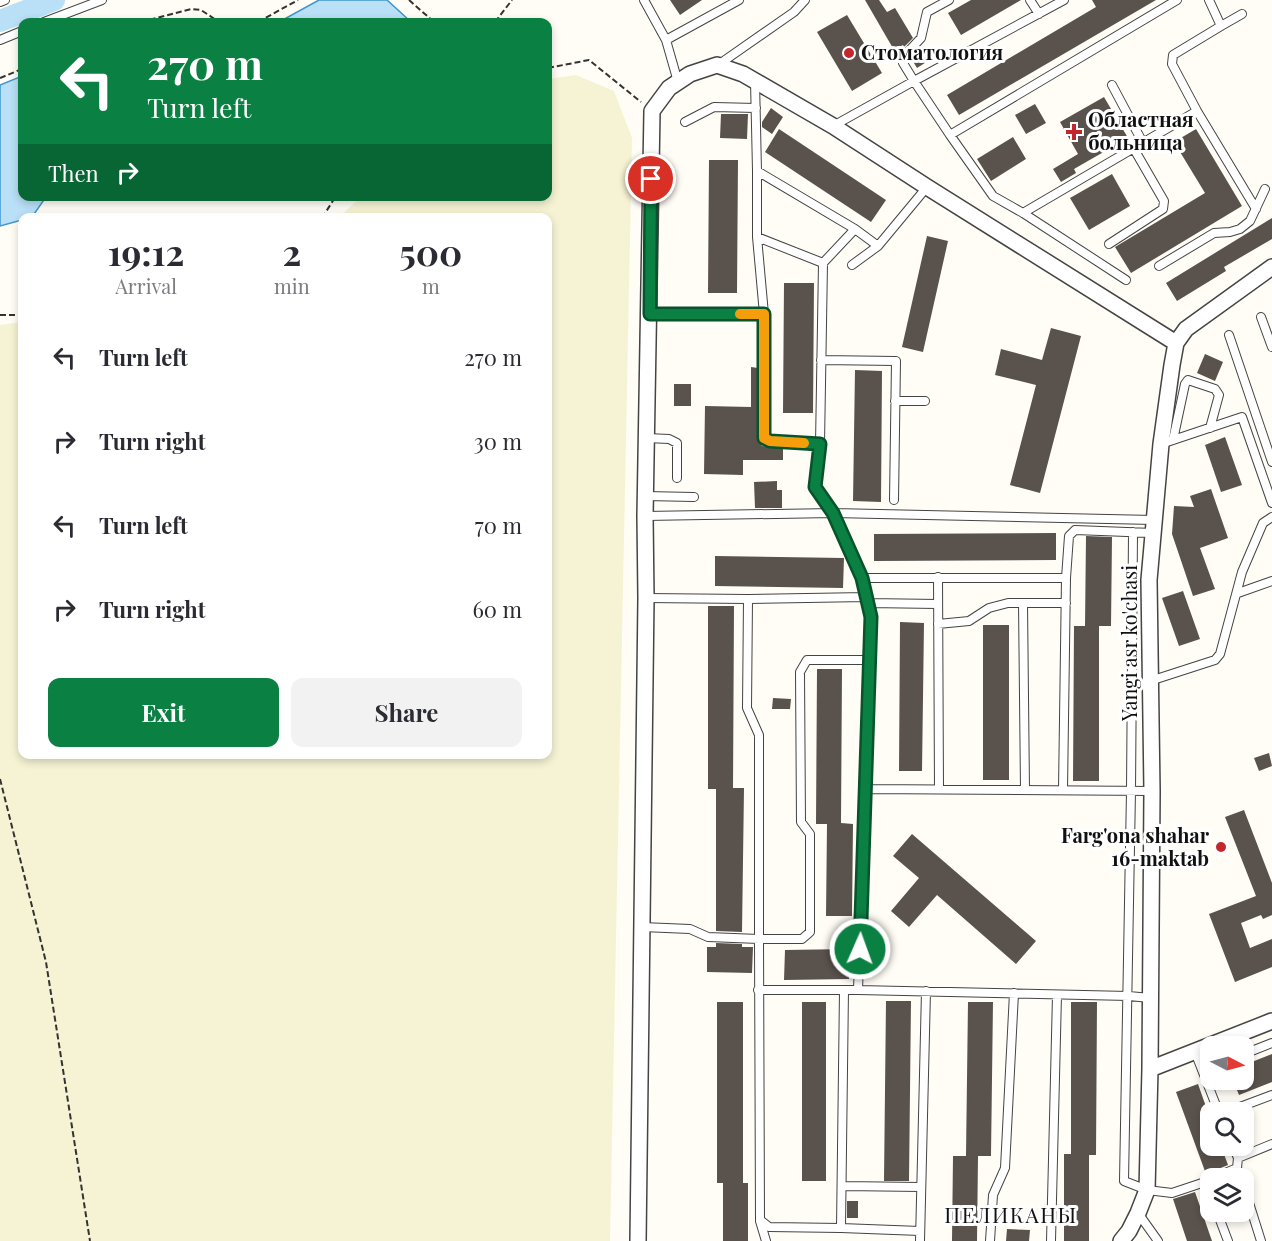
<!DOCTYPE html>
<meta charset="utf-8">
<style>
:root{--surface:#fff;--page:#f2f2f3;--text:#2b2b33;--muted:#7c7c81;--accent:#0b8043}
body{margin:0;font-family:"Playfair Display",serif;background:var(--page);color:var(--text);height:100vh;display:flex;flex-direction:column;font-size:22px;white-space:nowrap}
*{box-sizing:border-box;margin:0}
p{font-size:20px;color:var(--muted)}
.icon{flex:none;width:33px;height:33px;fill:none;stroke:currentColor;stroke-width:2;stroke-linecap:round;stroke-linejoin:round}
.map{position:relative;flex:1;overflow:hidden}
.drawer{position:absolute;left:18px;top:213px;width:534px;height:546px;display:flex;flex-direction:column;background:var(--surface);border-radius:12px;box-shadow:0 3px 9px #0003}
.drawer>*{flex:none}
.top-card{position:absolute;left:18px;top:18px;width:534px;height:183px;border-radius:12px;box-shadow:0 3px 9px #0003;background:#0b8043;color:#fff;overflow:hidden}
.needle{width:39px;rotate:96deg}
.controls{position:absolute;left:1200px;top:1036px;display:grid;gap:12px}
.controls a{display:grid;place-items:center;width:54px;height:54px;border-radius:12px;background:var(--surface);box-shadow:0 3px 9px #0003;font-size:30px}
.pin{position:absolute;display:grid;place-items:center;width:51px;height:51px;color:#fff;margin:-26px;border:3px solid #fff;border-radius:50%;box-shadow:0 2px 6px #0007}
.me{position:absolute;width:66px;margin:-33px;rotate:2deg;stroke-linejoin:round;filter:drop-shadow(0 0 4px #0008)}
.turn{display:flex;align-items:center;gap:21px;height:126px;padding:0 30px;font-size:27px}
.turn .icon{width:78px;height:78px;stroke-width:2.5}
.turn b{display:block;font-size:42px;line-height:51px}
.then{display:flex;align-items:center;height:57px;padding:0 30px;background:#0003;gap:12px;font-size:22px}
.eta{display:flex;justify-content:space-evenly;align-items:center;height:102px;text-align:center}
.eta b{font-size:36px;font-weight:700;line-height:42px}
.button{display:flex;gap:12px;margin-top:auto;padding:12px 30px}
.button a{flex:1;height:69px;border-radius:12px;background:var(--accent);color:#fff;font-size:24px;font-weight:700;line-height:69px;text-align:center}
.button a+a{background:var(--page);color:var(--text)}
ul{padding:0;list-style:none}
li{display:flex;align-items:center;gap:18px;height:84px;padding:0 30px}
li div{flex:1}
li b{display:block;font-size:22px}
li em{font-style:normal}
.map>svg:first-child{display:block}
.farmland{fill:#f6f3d4}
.water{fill:#b9e0f7;stroke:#3f96cf;stroke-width:1.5}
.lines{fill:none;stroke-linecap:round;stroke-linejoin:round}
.river{stroke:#b9e0f7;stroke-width:22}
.building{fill:#5a524d}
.service-casing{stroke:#444;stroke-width:10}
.minor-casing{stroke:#444;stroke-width:18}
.path{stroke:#333;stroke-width:2;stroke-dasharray:6 3;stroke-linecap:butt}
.service{stroke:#fff;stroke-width:8}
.minor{stroke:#fff;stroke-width:15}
.route-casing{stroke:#07532c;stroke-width:15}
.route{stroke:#0b8043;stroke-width:10}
.slow{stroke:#f59e0b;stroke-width:10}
.poi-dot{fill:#c4262e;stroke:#fff;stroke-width:2}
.labels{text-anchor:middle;stroke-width:6;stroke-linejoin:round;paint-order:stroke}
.poi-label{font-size:20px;font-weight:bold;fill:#111;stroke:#fff;text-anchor:start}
.street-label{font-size:20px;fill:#111;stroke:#fff}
.neighbourhood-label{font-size:21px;letter-spacing:1.5px;fill:#111;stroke:#fff}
</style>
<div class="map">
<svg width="1272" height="1241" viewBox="0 0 1272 1241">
<rect width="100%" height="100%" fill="#fffdf5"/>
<path class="farmland" d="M576,75L614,91L632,138L610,1241H0V325L22,322V754H548V218L339,217L361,197L548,196V79Z"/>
<path class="water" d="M319,0H387L411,22H279Z
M22,76V196L46,197L32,217L22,218V220L0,226V85Z"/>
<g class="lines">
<path class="river" d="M0,21L54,0"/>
</g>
<path class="building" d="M670,0H702L680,15Z
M865,0H879L887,12L895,8L913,38L904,47L903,45L894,50Z
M971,0H1021L961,35L948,13Z
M1092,0H1156L959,115L947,95L1096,7Z
M847,15L882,73L852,91L817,32Z
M919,49L921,53L926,50L931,59L917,68L911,58Z
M1104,97L1128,138L1074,169L1076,173L1061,182L1053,169L1078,154L1060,122Z
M1035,104L1046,123L1026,134L1015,115Z
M771,108L783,117L772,134L762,127V122Z
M721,114H748L747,139L720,138Z
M779,129L886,200L871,222L765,152Z
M1196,129L1242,206L1131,273L1115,247L1205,193L1174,142Z
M1013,137L1026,159L991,181L977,159Z
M709,160H738L737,293H708Z
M1112,174L1130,206L1089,230L1070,198Z
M1272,218V239L1224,267L1226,271L1177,301L1166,283Z
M927,236L948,241L923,352L902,347Z
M784,283H814L813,413H783Z
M1051,328L1081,336L1040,493L1010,485L1036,385L995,375L1001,349L1042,360Z
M1205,354L1223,362L1215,381L1197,373Z
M751,367L758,368L759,440L762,446L783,448V460H743V475L704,474L705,406L751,407Z
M855,370L882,371L881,502L853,501Z
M674,384H691V406H674Z
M1225,437L1242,485L1221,492L1205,445Z
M777,481V490H782V508H755L754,482Z
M1211,489L1228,538L1200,548L1215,589L1193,596L1172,534L1174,506L1194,507L1190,496Z
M1056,533V560L874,561V534Z
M1086,536L1112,537L1111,626H1099V781H1073L1074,626H1085Z
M715,556L844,558L843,588L715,586Z
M1183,591L1200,639L1179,646L1162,598Z
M708,606H734L733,788H744L742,932L716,931V789H708Z
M900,622L924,623L922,771H899Z
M983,625H1009V780H983Z
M817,669H842L841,823L853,824L852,916H826L827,824H816Z
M773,698L791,699L790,709H772Z
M1269,753L1272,766L1259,771L1254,758Z
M1244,810L1272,883V915L1263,919L1261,915L1241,923L1250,948L1272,939V967L1235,982L1209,914L1256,896L1225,817Z
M912,834L1036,941L1016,964L937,895L909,927L891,911L919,878L893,856Z
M716,943L742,944V947H753L752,973L707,972V947H716Z
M849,949V979L784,980L785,950Z
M886,1001H911L909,1181H884Z
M717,1002H743V1183H748V1241H723V1183H717Z
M802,1002H826V1181H802Z
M968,1002H993L991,1156H978L977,1241H952L953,1156H966Z
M1071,1002H1097L1096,1155H1089V1241H1064V1154H1071Z
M1272,1054V1082L1239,1095L1233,1080H1244V1065Z
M1198,1084L1210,1118V1146H1221L1228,1165L1206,1174L1176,1092Z
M1195,1192L1212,1241H1187L1173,1199Z
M847,1201H858V1218H847Z
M1007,1229L1030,1230L1029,1241H1006Z"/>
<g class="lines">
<g class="service-casing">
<path id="service" d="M644,0L666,40L678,82
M949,0L927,12L921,38L906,54L903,63L914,81L1064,0
M1030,0L1039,14
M1209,0L1221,26L1173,55L1172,64L1197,111L1256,209
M0,2L5,0
M44,22L102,0
M1221,26L1242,14
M0,40L22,31
M666,40L739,0
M718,65L794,12L805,0
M755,81L757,171
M1112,85L1143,143
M685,122L714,107L756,108
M833,126L914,81L950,135L1177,0
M950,135L993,196L1023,213L1126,280
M1023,213L1197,111
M757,237L764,314V438L769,441L820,444
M1109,244L1163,209L1164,201L1134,149
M823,263L757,237V171L855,229
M852,265L878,246
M1159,266L1214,233L1230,232L1240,229L1250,221L1265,189
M650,313L764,314
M1261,317L1272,347
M1229,335L1272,462
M821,360L896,361L894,500
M895,401H925
M647,438L669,439L677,443V478
M1173,440L1185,384L1188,380L1215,389L1219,395L1210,428
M1161,444L1242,417L1272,503
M645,496L694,497
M645,516L833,513L1154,520
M1133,532L1131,791L1124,1181L1147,1190L1172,1193L1205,1182
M938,577L939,789
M862,578H1066L1063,790
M1066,578L1069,536L1075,530L1153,533
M1238,593L1272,581
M866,597L748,599L747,708L759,735V939H802L810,932V834L801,822L800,672L807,660H869
M646,598L748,599
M868,603L938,604
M1023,603L1025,790
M938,624L969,621L989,608L1008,603H1066
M1150,681L1215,660L1220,654L1242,572L1263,523L1272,517
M865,789L1152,791
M642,927L690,929L708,937L759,939L760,1220L769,1227L841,1228
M758,990H858L1129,996L1150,998
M844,990L841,1228L920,1231
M858,990L871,617L862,578L833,513L815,487L820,444L823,263L855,229L878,246L927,187
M1195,1052L1219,1113
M1244,1054L1272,1043
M1202,1070L1210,1067
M1224,1113L1272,1095
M1238,1158L1272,1144
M1237,1168L1241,1179
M1211,1179L1237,1168L1238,1158L1233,1146
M1209,1180L1205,1182L1210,1196
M842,1186L921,1187
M1244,1187L1261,1241
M1217,1212L1228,1241
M1138,1213L1158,1241
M760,1221L766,1241
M920,1241L926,991
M990,1241L993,1195L1005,1168L1014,993
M1051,1241L1057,995"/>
</g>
<g class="minor-casing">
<path id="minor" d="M1150,1069L1272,1021
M638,1241L646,598L645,516L652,111L669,88L690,74L717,65L743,74L833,126L927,187L1176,343
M1121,1241L1129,1231L1138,1213L1147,1190L1150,1069L1152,791L1149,580L1161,444L1172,365L1176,343L1186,329L1272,267"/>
</g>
<path class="path" d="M409,0L434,22
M141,22L191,9L201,10L219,22
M258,22L298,0
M495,22L512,0
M548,68L589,60L641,102
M0,78L22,69
M322,218L336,196
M0,315H22
M0,779L46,962L90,1241"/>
<use href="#service" class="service"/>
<use href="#minor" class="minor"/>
</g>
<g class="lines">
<g class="route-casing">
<path id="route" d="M651,179L650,314H764V438L770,441L820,444L815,487L833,513L862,578L871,617L860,949"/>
</g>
<use href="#route" class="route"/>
<path class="slow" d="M740,314H764V438L770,441L804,443"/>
</g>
<g class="poi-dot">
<circle cx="849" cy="53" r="6"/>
<path d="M1071 123h6v6h6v6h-6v6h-6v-6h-6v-6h6z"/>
<circle cx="1221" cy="847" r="6"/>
</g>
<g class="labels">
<g class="poi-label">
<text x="861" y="60">Стоматология</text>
<text x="1088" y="127">Областная<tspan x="1088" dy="23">больница</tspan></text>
<text x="1209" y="843" text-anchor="end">Farg'ona shahar<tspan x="1209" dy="23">16-maktab</tspan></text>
</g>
<g class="street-label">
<text transform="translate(1130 643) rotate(-90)" y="7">Yangi asr ko'chasi</text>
</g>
<g class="neighbourhood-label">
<text x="1011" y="1223">ПЕЛИКАНЫ</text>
</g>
</g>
</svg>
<div class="controls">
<a><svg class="needle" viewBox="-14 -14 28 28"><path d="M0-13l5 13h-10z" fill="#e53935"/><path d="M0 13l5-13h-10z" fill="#7c7c81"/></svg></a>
<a><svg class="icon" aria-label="search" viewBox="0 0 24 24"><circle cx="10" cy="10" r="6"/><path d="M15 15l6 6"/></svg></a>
<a><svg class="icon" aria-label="layers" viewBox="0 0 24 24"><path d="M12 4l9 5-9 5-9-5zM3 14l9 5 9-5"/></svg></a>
</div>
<div class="pin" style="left:651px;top:179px;background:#d93025"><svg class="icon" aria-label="arrive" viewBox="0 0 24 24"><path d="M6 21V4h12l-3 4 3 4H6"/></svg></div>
<svg class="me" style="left:860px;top:949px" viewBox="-20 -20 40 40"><circle r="17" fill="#0b8043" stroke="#fff" stroke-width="3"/><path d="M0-11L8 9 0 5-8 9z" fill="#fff"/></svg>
<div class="top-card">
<div class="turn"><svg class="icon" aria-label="left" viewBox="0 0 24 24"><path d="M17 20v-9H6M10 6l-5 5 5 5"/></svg><div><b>270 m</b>Turn left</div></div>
<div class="then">Then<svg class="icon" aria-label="right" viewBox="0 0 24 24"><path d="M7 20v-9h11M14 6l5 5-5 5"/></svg></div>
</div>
<section class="drawer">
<div class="eta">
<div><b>19:12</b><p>Arrival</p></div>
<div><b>2</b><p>min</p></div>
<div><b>500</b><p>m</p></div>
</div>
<ul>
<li><svg class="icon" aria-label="left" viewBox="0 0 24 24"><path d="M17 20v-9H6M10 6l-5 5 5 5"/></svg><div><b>Turn left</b></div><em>270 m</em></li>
<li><svg class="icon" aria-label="right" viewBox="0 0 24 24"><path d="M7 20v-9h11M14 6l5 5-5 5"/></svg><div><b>Turn right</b></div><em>30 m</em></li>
<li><svg class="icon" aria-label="left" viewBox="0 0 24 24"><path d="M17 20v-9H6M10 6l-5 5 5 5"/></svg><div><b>Turn left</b></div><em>70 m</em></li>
<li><svg class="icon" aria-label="right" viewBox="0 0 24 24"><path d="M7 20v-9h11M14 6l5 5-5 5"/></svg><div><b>Turn right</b></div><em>60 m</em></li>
</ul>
<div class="button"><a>Exit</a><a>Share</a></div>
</section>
</div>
